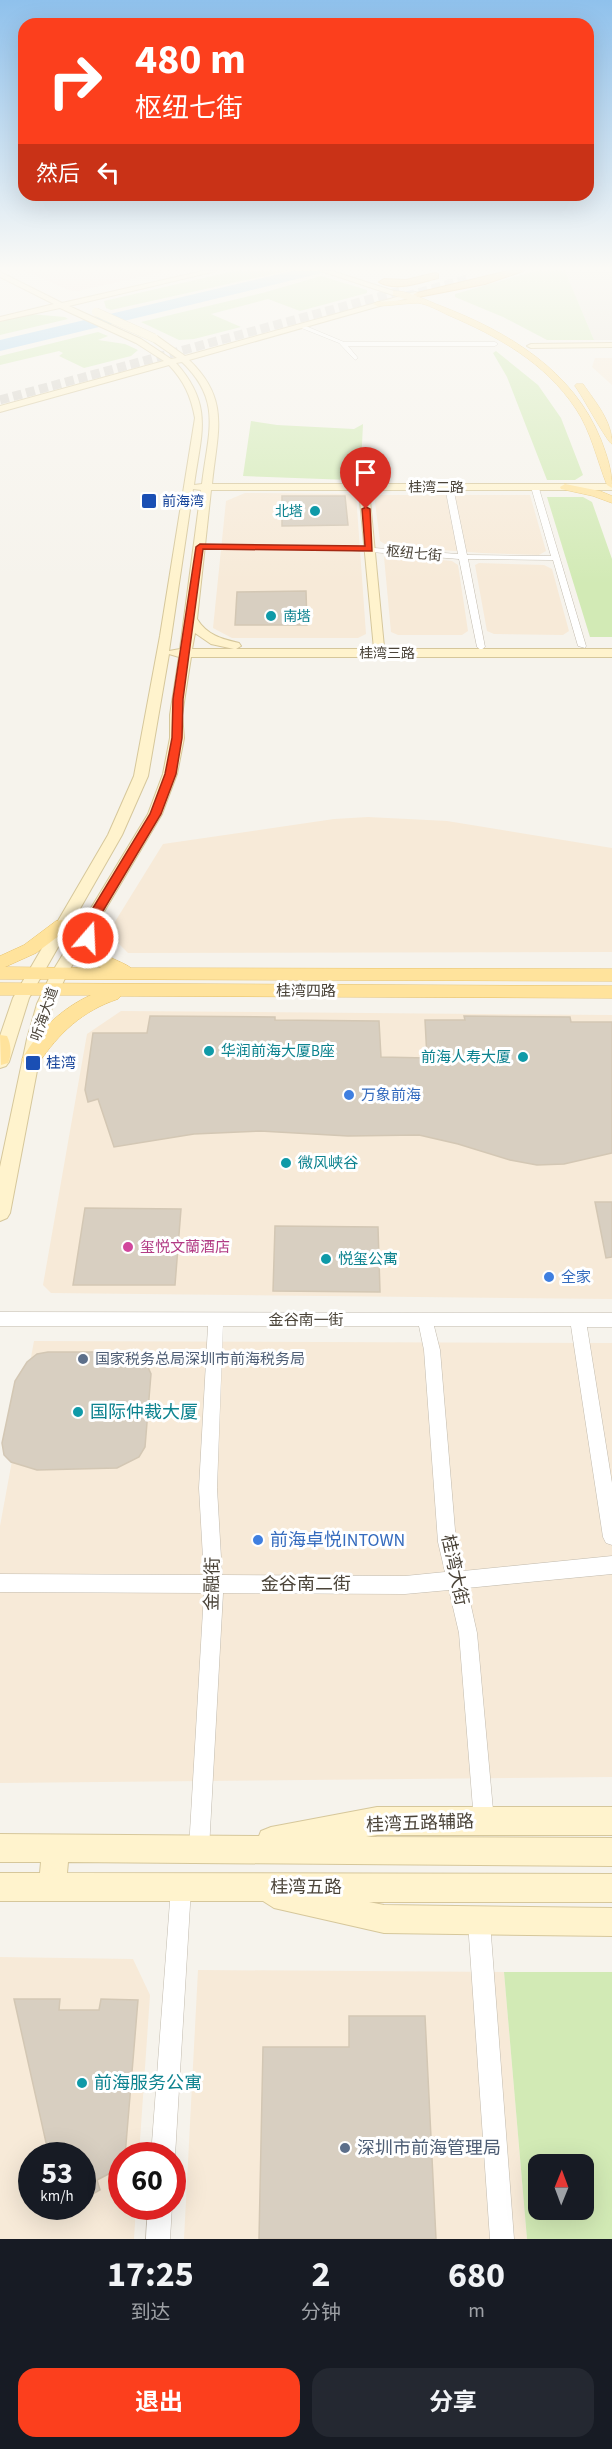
<!DOCTYPE html>
<html lang="zh">
<meta charset="utf-8">
<style>
:root{--surface:#171b24;--page:#242831;--text:#f1f3f6;--muted:#9ea1a6;--accent:#fc3f1d}
body{margin:0;font-family:"Source Sans 3","Noto Sans SC",sans-serif;background:var(--page);color:var(--text);height:100vh;display:flex;flex-direction:column;font-size:22px;white-space:nowrap}
*{box-sizing:border-box;margin:0}
p{font-size:20px;color:var(--muted)}
.icon{flex:none;width:33px;height:33px;fill:none;stroke:currentColor;stroke-width:2;stroke-linecap:round;stroke-linejoin:round}
.map{position:relative;height:2239px;overflow:hidden}
.details{display:flex;flex-direction:column;background:var(--surface);flex:1}
.details>*{flex:none}
.guide{position:absolute;left:18px;top:18px;width:576px;height:183px;border-radius:18px;box-shadow:0 6px 24px #0002;background:#fc3f1d;color:#fff;overflow:hidden}
.needle{width:39px;rotate:1deg}
.tools{position:absolute;left:528px;top:2154px;display:grid;gap:12px}
.tools a{display:grid;place-items:center;width:66px;height:66px;border-radius:12px;background:var(--surface);box-shadow:0 6px 24px #0002;font-size:30px}
.speed{position:absolute;left:18px;top:2142px;display:flex;gap:12px;font-size:30px;font-weight:700;text-align:center}
.speed>*{display:grid;place-content:center;width:78px;height:78px;border-radius:50%;background:var(--surface);box-shadow:0 6px 24px #0002;line-height:1}
.speed small{font-size:15px;font-weight:400}
.speed .limit{border:9px solid #d22;background:#fff;color:#111}
.pin{position:absolute;display:grid;place-items:center;width:51px;height:51px;color:#fff;margin:-62px -26px;border-radius:50% 50% 50% 0;rotate:-45deg;box-shadow:0 0 6px #0007}
.pin .icon{rotate:45deg}
.me{position:absolute;width:66px;margin:-33px;rotate:19deg;stroke-linejoin:round;filter:drop-shadow(0 0 4px #0008)}
.turn{display:flex;align-items:center;gap:21px;height:126px;padding:0 18px;font-size:27px}
.turn .icon{width:78px;height:78px;stroke-width:2.5}
.turn b{display:block;font-size:42px;line-height:51px}
.then{display:flex;align-items:center;height:57px;padding:0 18px;background:#0003;gap:12px;font-size:22px}
.eta{display:flex;justify-content:space-evenly;align-items:center;height:102px;text-align:center}
.eta b{font-size:36px;font-weight:700;line-height:42px}
.cta{display:flex;gap:12px;margin-top:auto;padding:12px 18px}
.cta a{flex:1;height:69px;border-radius:18px;background:var(--accent);color:#fff;font-size:24px;font-weight:700;line-height:69px;text-align:center}
.cta a+a{background:var(--page);color:var(--text)}
.map>svg:first-child{display:block}
.residential{fill:#eae5da}
.commercial{fill:#f7ead8;fill-rule:evenodd}
.medical{fill:#f6e3e0}
.green{fill:#d2eab5;fill-rule:evenodd}
.water{fill:#a9d4f2}
.building{fill:#d8cfc1;stroke:#d3c7b4;stroke-width:1.5}
.lines{fill:none;stroke-linecap:round;stroke-linejoin:round}
.primary-tunnel{stroke:#d4d0c8;stroke-width:9;stroke-dasharray:9 4.5;stroke-linecap:butt}
.street-casing{stroke:#c2bbae;stroke-width:1}
.secondary-casing{stroke:#d6c79b;stroke-width:2}
.primary-casing{stroke:#e6c16a;stroke-width:1}
.highway-casing{stroke:#e0a43c;stroke-width:2}
.street{fill:#fff;fill-rule:evenodd}
.secondary{fill:#fff3cd;fill-rule:evenodd}
.primary{fill:#ffe39c;fill-rule:evenodd}
.highway{fill:#ffcf6e;fill-rule:evenodd}
.secondary-bridge-casing{stroke:#d6c79b;stroke-width:9;stroke-linecap:butt}
.secondary-bridge{stroke:#fff3cd;stroke-width:8}
.route{fill:#fc3f1d;stroke:#a42913;stroke-width:1.5}
.transit-dot{fill:#1a4fb4;stroke:#fff;stroke-width:2}
.culture-dot{fill:#0f9aa8;stroke:#fff;stroke-width:2}
.shop-dot{fill:#3f7fe0;stroke:#fff;stroke-width:2}
.hotel-dot{fill:#d1479c;stroke:#fff;stroke-width:2}
.service-dot{fill:#5c6f8a;stroke:#fff;stroke-width:2}
.labels{text-anchor:middle;stroke-width:6;stroke-linejoin:round;paint-order:stroke}
.far-street-label{font-size:14px;fill:#4b4439;stroke:#fff}
.far-transit-label{font-size:14px;fill:#164399;stroke:#fff;text-anchor:start}
.far-culture-label{font-size:14px;fill:#0d838f;stroke:#fff;text-anchor:end}
.street-label{font-size:15px;fill:#4b4439;stroke:#fff}
.culture-label{font-size:15px;fill:#0d838f;stroke:#fff;text-anchor:start}
.transit-label{font-size:15px;fill:#164399;stroke:#fff;text-anchor:start}
.shop-label{font-size:15px;fill:#366cbe;stroke:#fff;text-anchor:start}
.hotel-label{font-size:15px;fill:#b23c85;stroke:#fff;text-anchor:start}
.service-label{font-size:15px;fill:#4e5e75;stroke:#fff;text-anchor:start}
.near-culture-label{font-size:18px;fill:#0d838f;stroke:#fff;text-anchor:start}
.near-shop-label{font-size:18px;fill:#366cbe;stroke:#fff;text-anchor:start}
.near-street-label{font-size:18px;fill:#4b4439;stroke:#fff}
.near-service-label{font-size:18px;fill:#4e5e75;stroke:#fff;text-anchor:start}
</style>
<div class="map">
<svg width="612" height="2239" viewBox="0 0 612 2239">
<rect width="100%" height="100%" fill="#f6f3ec"/>
<path class="residential" d="M565,271H612V340H594Z"/>
<path class="commercial" d="M595,358H612V385L592,367Z
M245,493L356,494L366,634L358,638H232L213,628L226,501Z
M374,495H530L546,551L539,555L482,553L388,546L380,541Z
M390,555L452,561L458,565L468,631L462,635H398L391,632L384,557Z
M479,563L544,565L552,569L569,631L563,635L494,634L487,631L475,565Z
M368,817L447,821L612,848V952L128,953L108,933L163,844L334,819Z
M121,1011L612,1015V1299L51,1293L43,1285L87,1034Z
M34,1341L612,1343V1777L0,1783V1526Z
M0,1957L133,1959L150,1995L139,2155L122,2156V2206L136,2207L134,2239H0ZM32,2156H82V2206H32Z
M198,1970L504,1972L527,2239H184Z"/>
<path class="medical" d="M25,271H166L78,291L68,290Z"/>
<path class="green" d="M234,271H287L111,310L106,308L104,301Z
M535,271H565L594,340H547L503,317L455,297V294Z
M321,276L367,290V293L300,311L268,299L211,314L241,327L194,339L179,340L141,322L266,292Z
M30,314L65,317L68,319L0,335V320Z
M98,332L108,336L98,340L125,344L138,350L131,356L84,368L59,356L63,353L59,351L0,365V356Z
M496,351L538,385L561,418L583,475L575,480H547L507,377L493,353Z
M251,421L277,425L354,429L363,424L361,465H350V480L243,476Z
M547,497H583L592,502L612,559V637H590Z
M504,1972H612V2239H527ZM538,2164H584V2210H538Z"/>
<path class="water" d="M292,271H330L0,351V340Z"/>
<path class="building" d="M282,496H345L348,525L282,526Z
M306,591L307,625H235L237,592Z
M150,1016L275,1017V1020L379,1021L381,1057L427,1058L425,1020H465L464,1016L570,1017L571,1022H612V1153L564,1164L537,1165L510,1160L458,1144L419,1135L348,1136L260,1131L194,1134L114,1147L98,1099L88,1102L85,1090L93,1033H147Z
M595,1202H612V1257L606,1258Z
M85,1208L181,1209L175,1285H73Z
M275,1226L378,1227L380,1292L273,1291Z
M48,1352H124L139,1356L147,1365L151,1374L145,1447L139,1457L117,1468L37,1470L11,1462L4,1455L2,1443L15,1381L27,1362L37,1354Z
M14,1999H60L59,2010H99L101,1999L138,2000L125,2156H122V2167L97,2180L100,2190L82,2200V2156H49Z
M349,2016H425L436,2239H259L263,2047H349Z"/>
<g class="lines">
<path class="primary-tunnel" d="M393,300L470,278
M0,400L404,290"/>
<g class="street-casing">
<path id="street" d="M301,324L344,342H495L498,344L495,346H348L358,358L355,360L339,343L299,327Z
M449,485L453,487L467,555L551,556L531,487L538,485L586,646L585,648L578,646L553,560L468,559L485,647L481,650L477,647L459,559L346,550L200,549L196,547L200,545L346,546L458,554L445,487Z
M0,1312L612,1313V1327H587L612,1483V1545L606,1543L603,1537L571,1326H434L440,1350L456,1542L463,1571L612,1556V1574L467,1588L477,1633L494,1821L491,1828L484,1831L477,1828L474,1821L459,1633L449,1590L405,1594L223,1593L209,1849L206,1856L199,1859L192,1856L189,1849L204,1593L0,1592V1574L204,1575L199,1488L208,1326H0ZM223,1326H419L424,1350L438,1542L445,1572L405,1576L222,1575L217,1488Z
M181,1878L188,1881L191,1888L175,2156L172,2161V2156H151L171,1888L174,1881Z
M479,1911L487,1914L490,1922L514,2239H490L468,1922L471,1914Z
M148,2206H172L170,2239H146Z"/>
</g>
<g class="secondary-casing">
<path id="secondary" d="M203,271H216L69,306L141,339L171,359L177,358L151,340V336H157L185,356L415,292L422,294L189,360C231,400 217,432 212,484H612V490H369L384,647L382,649H612V657H191L182,715L184,738L177,774L162,814L67,974L53,1004L43,1039L10,1213L7,1218L0,1221V1167L27,1039L37,1004L51,974L148,814L163,774L170,738V715L179,657L169,654L148,776L122,835L29,998L9,1062L6,1066L0,1068V1036L13,998L108,835L134,776L160,636L195,418C191,396 184,381 169,365L0,412V406L164,361L136,343L60,308L0,321V317L54,304L0,277V272L62,303ZM182,362C223,401 208,433 202,484L194,485C201,433 214,406 176,363ZM193,489L201,490L180,649L169,651ZM211,490H359L374,649H236L241,646L239,643C221,639 207,635 197,619ZM195,633L211,644L234,649H192Z
M321,271H332L400,293L393,295Z
M612,343V347L531,348L527,346L531,344Z
M377,1807H612V1835H377L366,1837L612,1838V1866L68,1862L67,1873L612,1874V1902H369L384,1905L612,1908V1936L384,1933L274,1908L263,1901H0V1873H40L41,1862H0V1834L259,1836L261,1831L271,1827Z"/>
</g>
<g class="primary-casing">
<path id="primary" d="M393,291C408,290 427,301 441,306C508,332 573,370 601,440C607,456 612,470 612,488L607,485C597,460 591,431 576,409C545,362 497,336 448,315C440,311 427,304 418,303C406,303 390,306 377,306L373,304L377,302L408,300L393,295Z
M577,384H583C596,403 612,421 612,444C607,442 582,395 575,386Z
M565,484L600,491L612,496V503L593,496L561,489L560,487Z
M62,920L68,921L70,925L68,929L36,953L5,967L101,968C87,959 73,938 82,922H94C98,928 96,934 98,941C102,959 119,959 131,968L612,969V981L0,979V956L24,945L56,921Z
M0,983L612,986V998L121,996L118,999C82,1011 59,1033 38,1064L31,1066L24,1064L22,1059C38,1031 62,1008 91,995H0Z
M0,1035L7,1036C11,1044 12,1055 8,1063L1,1065Z"/>
</g>
<g class="highway-casing">
<path id="highway" d="M508,271H523L485,284L418,297L413,294Z
M435,273L438,274V278C421,282 395,292 379,282L384,279L406,280Z"/>
</g>
<use href="#street" class="street"/>
<use href="#secondary" class="secondary"/>
<use href="#primary" class="primary"/>
<use href="#highway" class="highway"/>
<g class="secondary-bridge-casing">
<path id="secondary-bridge" d="M96,312L154,338"/>
</g>
<use href="#secondary-bridge" class="secondary-bridge"/>
</g>
<linearGradient id="sky" x2="0" y2="1"><stop stop-color="#8fc1ec"/><stop offset="0.46" stop-color="#fbfaf6"/><stop offset="1" stop-color="#fbfaf6" stop-opacity="0"/></linearGradient>
<rect width="612" height="584" fill="url(#sky)"/>
<path class="route" d="M366,507L370,509L372,551L203,549L183,699L182,738L176,774L161,814L94,926V938L88,942L84,941L82,926L150,814L165,774L172,738L173,699L196,547L200,544L365,546L362,509Z"/>
<g class="transit-dot">
<rect x="141" y="493" width="16" height="16" rx="3"/>
<rect x="25" y="1055" width="16" height="16" rx="3"/>
</g>
<g class="culture-dot">
<circle cx="315" cy="511" r="6"/>
<circle cx="271" cy="616" r="6"/>
<circle cx="209" cy="1051" r="6"/>
<circle cx="523" cy="1057" r="6"/>
<circle cx="286" cy="1163" r="6"/>
<circle cx="326" cy="1259" r="6"/>
<circle cx="78" cy="1412" r="6"/>
<circle cx="82" cy="2083" r="6"/>
</g>
<g class="shop-dot">
<circle cx="349" cy="1095" r="6"/>
<circle cx="549" cy="1277" r="6"/>
<circle cx="258" cy="1540" r="6"/>
</g>
<circle class="hotel-dot" cx="128" cy="1247" r="6"/>
<g class="service-dot">
<circle cx="83" cy="1359" r="6"/>
<circle cx="345" cy="2148" r="6"/>
</g>
<g class="labels">
<g class="far-street-label">
<text x="436" y="492">桂湾二路</text>
<text transform="translate(414 553) rotate(5)" y="5">枢纽七街</text>
<text x="387" y="658">桂湾三路</text>
<text transform="translate(44 1014) rotate(-71)" y="5">听海大道</text>
</g>
<g class="far-transit-label">
<text x="162" y="506">前海湾</text>
</g>
<g class="far-culture-label">
<text x="303" y="516">北塔</text>
<text x="283" y="621" text-anchor="start">南塔</text>
</g>
<g class="street-label">
<text x="306" y="996">桂湾四路</text>
<text x="306" y="1325">金谷南一街</text>
</g>
<g class="culture-label">
<text x="221" y="1056">华润前海大厦B座</text>
<text x="511" y="1062" text-anchor="end">前海人寿大厦</text>
<text x="298" y="1168">微风峡谷</text>
<text x="338" y="1264">悦玺公寓</text>
</g>
<g class="transit-label">
<text x="46" y="1068">桂湾</text>
</g>
<g class="shop-label">
<text x="361" y="1100">万象前海</text>
<text x="561" y="1282">全家</text>
</g>
<g class="hotel-label">
<text x="140" y="1252">玺悦文蘭酒店</text>
</g>
<g class="service-label">
<text x="95" y="1364">国家税务总局深圳市前海税务局</text>
</g>
<g class="near-culture-label">
<text x="90" y="1418">国际仲裁大厦</text>
<text x="94" y="2089">前海服务公寓</text>
</g>
<g class="near-shop-label">
<text x="270" y="1546">前海卓悦INTOWN</text>
</g>
<g class="near-street-label">
<text transform="translate(455 1570) rotate(78)" y="6">桂湾大街</text>
<text transform="translate(212 1584) rotate(-89)" y="6">金融街</text>
<text x="306" y="1590">金谷南二街</text>
<text transform="translate(420 1823) rotate(-2)" y="6">桂湾五路辅路</text>
<text x="306" y="1893">桂湾五路</text>
</g>
<g class="near-service-label">
<text x="357" y="2154">深圳市前海管理局</text>
</g>
</g>
</svg>
<div class="tools">
<a><svg class="needle" viewBox="-14 -14 28 28"><path d="M0-13l5 13h-10z" fill="#e53935"/><path d="M0 13l5-13h-10z" fill="#9ea1a6"/></svg></a>
</div>
<div class="speed"><div>53<small>km/h</small></div><div class="limit">60</div></div>
<div class="pin" style="left:366px;top:509px;background:#d93025"><svg class="icon" aria-label="arrive" viewBox="0 0 24 24"><path d="M6 21V4h12l-3 4 3 4H6"/></svg></div>
<svg class="me" style="left:88px;top:938px" viewBox="-20 -20 40 40"><circle r="17" fill="#fc3f1d" stroke="#fff" stroke-width="3"/><path d="M0-11L8 9 0 5-8 9z" fill="#fff"/></svg>
<div class="guide">
<div class="turn"><svg class="icon" aria-label="right" viewBox="0 0 24 24"><path d="M7 20v-9h11M14 6l5 5-5 5"/></svg><div><b>480 m</b>枢纽七街</div></div>
<div class="then">然后<svg class="icon" aria-label="left" viewBox="0 0 24 24"><path d="M17 20v-9H6M10 6l-5 5 5 5"/></svg></div>
</div>
</div>
<section class="details">
<div class="eta">
<div><b>17:25</b><p>到达</p></div>
<div><b>2</b><p>分钟</p></div>
<div><b>680</b><p>m</p></div>
</div>
<div class="cta"><a>退出</a><a>分享</a></div>
</section>
